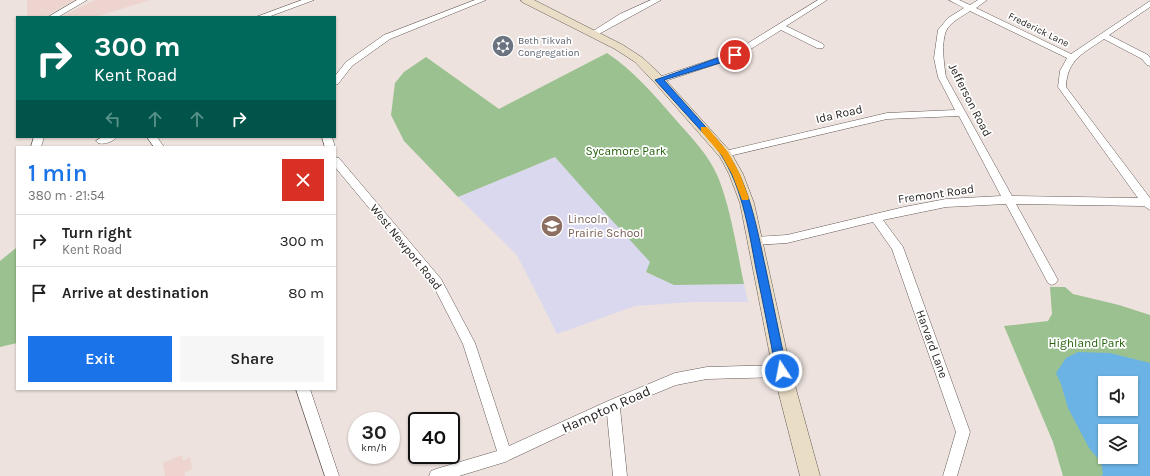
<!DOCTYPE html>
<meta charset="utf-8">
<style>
:root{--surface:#fff;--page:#f6f6f6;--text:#222;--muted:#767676;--line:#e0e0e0;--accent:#1a73e8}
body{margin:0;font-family:Karla,sans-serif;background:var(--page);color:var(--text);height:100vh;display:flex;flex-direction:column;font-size:15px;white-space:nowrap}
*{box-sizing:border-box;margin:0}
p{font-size:13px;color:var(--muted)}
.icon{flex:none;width:22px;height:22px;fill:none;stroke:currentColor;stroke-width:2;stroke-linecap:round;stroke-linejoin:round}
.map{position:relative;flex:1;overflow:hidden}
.sheet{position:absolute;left:16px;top:146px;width:320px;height:244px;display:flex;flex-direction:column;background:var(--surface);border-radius:0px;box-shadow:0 1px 3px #0004}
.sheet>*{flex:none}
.guide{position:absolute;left:16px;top:16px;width:320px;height:122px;border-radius:0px;box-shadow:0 1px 3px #0004;background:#00695c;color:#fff;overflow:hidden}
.controls{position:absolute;left:1098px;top:376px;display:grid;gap:8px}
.controls a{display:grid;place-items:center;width:40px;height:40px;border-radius:0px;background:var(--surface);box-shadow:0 1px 3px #0004;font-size:20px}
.speed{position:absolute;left:348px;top:412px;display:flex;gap:8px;font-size:20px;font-weight:700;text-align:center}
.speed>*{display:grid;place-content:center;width:52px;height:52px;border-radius:50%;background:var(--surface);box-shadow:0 1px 3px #0004;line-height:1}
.speed small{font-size:10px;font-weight:400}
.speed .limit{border:2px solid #111;border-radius:6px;background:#fff;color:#111}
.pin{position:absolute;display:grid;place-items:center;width:34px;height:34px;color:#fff;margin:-17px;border:2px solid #fff;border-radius:50%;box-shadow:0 1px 4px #0007}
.me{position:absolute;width:44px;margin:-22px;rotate:349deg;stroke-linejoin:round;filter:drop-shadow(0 0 3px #0008)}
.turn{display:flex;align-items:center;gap:14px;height:84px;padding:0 12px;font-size:18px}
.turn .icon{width:52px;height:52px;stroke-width:2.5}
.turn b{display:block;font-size:28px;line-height:34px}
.lanes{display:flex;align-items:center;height:38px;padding:0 12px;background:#0003;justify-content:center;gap:20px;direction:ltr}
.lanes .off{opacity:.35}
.round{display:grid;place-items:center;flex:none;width:42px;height:42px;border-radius:0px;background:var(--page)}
.head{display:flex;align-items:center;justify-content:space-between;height:68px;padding:0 12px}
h1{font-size:24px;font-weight:600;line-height:30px;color:var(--accent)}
.button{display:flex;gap:8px;margin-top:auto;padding:8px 12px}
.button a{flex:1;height:46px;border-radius:0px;background:var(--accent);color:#fff;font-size:16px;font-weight:600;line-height:46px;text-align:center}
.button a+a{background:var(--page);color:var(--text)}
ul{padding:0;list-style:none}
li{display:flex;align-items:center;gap:12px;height:52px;padding:0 12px;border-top:1px solid var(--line)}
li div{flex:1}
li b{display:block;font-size:15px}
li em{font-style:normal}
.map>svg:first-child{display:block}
.commercial{fill:#eed4ce}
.education{fill:#dad8ee}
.green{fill:#9ac18f;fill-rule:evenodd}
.water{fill:#6bb3e5;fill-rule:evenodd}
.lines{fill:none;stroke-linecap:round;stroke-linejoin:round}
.street-casing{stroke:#645a56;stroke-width:1}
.secondary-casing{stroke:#645a56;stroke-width:1}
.street{fill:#fff;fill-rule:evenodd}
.secondary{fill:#e9ddc5;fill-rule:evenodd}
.route{fill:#1a73e8;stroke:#114b97}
.slow{fill:#f59e0b}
.labels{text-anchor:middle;stroke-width:3.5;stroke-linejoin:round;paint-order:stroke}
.far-street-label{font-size:10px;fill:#272321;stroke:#fff}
.far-worship-label{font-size:10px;fill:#5b616d;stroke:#fff;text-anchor:start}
.street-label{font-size:12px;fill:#272321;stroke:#fff}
.park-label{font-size:12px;fill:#25630b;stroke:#fff}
.education-label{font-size:12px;fill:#785e54;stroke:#fff;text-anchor:start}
.near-street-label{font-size:14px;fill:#272321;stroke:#fff}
</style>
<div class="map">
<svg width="1150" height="476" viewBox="0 0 1150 476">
<rect width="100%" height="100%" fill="#ede2dd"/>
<path class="commercial" d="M27,0H74L44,17H27Z
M95,0H150L95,17H60Z
M182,455L183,461L190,457L192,469L184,473L185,476H165L163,463Z"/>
<path class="education" d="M555,157L651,262L646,272L674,285L744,284L748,302H692L635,306L557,334L517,255L458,197Z"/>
<path class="green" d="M607,53C634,71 654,95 675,119C691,137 708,154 718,177C731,209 737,251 744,284L674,285L646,272L650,262L587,193L555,157L458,197L404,141L391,115L395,83L404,72L426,57L499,109Z
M16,248L17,249V343L0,347V261Z
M1050,287H1065L1073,294L1119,305L1150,315V476H1063L1053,442L1004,326L1048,321L1052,314ZM1105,383H1131V409H1105ZM1105,431H1131V457H1105Z"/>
<path class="water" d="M1078,352L1110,353L1150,363V476H1101L1103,474L1101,462L1089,448L1068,408L1061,384L1056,373L1066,358ZM1105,383H1131V409H1105ZM1105,431H1131V457H1105Z"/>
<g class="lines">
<g class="street-casing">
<path id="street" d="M77,0H87L58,17H48Z
M302,0H314L268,17H256Z
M475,0H486L390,39L352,66L338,84L335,85V76L346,62L384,35Z
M651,0H661L597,35H594L590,33L620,14Z
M818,0H827L786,26L823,44L824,46L823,48H817L781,30L738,57L662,82H656L655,80L656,78L732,53Z
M949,0H959L970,5L978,0H987L976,8L1071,54L1150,1V7L1109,35L1148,55L1150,58V66L1147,65L1142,59L1104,39C1084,53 1067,59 1066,87L1150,198V210L1144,206L1016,204L1058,280L1056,283L1052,285L1048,283L1006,204L946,207L883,220L903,247L970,432L957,476H943L956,432L892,249L873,222L787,243L756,245L752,244L750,241L752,238L756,237L787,235L904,207L946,199L1001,196L959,116L887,119L725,157L720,154L725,151L887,113L955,110L938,77L934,58L938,30L948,18L964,8ZM970,11L1067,58L1060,71L1058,87L1138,198L1012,196L946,77C944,65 941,43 946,31C950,22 963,16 970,11Z
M34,137H44L41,147H31Z
M102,137H117C113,142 103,145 98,143L96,141Z
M147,137H157L164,147H154Z
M322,137H332L335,147H325Z
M335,157L339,158L441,279L475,343L509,446L608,401L675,373L707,367L782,365L787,367L788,371L787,375L782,377L707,379L676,385L620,408L627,476H613L607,414L505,462L459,476H429L431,471L436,469L497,451L463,344L433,285L335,167Z
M296,389H310L339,476H325Z"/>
</g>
<g class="secondary-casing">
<path id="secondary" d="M521,0H534L623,45L643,58L663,77L730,151L743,174L754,203L791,371L820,476H800L773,371L740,203L729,174L720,157L655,83L635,62L615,49L522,2Z"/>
</g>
<use href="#street" class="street"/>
<use href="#secondary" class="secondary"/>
</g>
<path class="route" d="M732,53L738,55L723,62L664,80L720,143C749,179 756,225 766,270C773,304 780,337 787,371L785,374L782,376L778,374L776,371C770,337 763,303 756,269C748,227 742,182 715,146L655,80Z"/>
<path class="slow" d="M701,127H707L728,152L740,174L749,198L748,200H742L732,174L722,156L701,131Z"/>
<defs>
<g id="synagogue-disc" transform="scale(1.15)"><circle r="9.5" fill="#6b7280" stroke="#fff"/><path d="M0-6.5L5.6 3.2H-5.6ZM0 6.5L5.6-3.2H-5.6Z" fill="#fff"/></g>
<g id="school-disc" transform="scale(1.15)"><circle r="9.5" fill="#8d6e63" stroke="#fff"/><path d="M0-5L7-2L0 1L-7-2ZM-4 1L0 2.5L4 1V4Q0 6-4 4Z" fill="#fff"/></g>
</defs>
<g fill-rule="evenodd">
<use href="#synagogue-disc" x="503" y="46"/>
<use href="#school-disc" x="552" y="226"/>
</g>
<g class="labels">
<g class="far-street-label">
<text transform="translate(1039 29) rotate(26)" y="4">Frederick Lane</text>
</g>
<g class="far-worship-label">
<text x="518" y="44">Beth Tikvah<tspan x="518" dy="12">Congregation</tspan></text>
</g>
<g class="street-label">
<text transform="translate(970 100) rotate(63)" y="4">Jefferson Road</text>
<text transform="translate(839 114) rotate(-13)" y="4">Ida Road</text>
<text transform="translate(936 194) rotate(-8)" y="4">Fremont Road</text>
<text transform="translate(406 247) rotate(51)" y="4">West Newport Road</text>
<text transform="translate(932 344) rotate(70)" y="4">Harvard Lane</text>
</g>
<g class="park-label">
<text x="626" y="155">Sycamore Park</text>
<text x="1087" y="347">Highland Park</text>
</g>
<g class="education-label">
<text x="568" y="223">Lincoln<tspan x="568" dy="14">Prairie School</tspan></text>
</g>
<g class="near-street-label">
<text transform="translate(606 409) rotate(-24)" y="5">Hampton Road</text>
</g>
</g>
</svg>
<div class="controls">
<a><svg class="icon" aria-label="sound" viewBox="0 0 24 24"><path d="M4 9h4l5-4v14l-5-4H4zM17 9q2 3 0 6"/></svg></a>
<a><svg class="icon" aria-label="layers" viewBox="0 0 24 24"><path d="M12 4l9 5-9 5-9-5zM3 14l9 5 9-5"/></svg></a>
</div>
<div class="speed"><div>30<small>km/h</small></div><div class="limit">40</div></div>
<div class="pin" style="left:735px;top:55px;background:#d93025"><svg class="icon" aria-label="arrive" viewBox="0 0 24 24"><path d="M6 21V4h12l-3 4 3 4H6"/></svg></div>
<svg class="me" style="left:782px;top:371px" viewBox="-20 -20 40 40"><circle r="17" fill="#1a73e8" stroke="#fff" stroke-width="3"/><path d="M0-11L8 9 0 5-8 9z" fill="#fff"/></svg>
<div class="guide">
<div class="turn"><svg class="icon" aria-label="right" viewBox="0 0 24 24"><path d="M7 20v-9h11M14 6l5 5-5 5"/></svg><div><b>300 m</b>Kent Road</div></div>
<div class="lanes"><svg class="icon off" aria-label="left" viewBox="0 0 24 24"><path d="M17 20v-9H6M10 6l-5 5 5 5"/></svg><svg class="icon off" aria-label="ahead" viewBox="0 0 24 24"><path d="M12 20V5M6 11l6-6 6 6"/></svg><svg class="icon off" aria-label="ahead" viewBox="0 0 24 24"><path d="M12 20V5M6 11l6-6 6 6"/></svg><svg class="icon" aria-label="right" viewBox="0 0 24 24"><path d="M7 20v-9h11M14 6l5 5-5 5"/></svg></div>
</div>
<section class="sheet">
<div class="head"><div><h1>1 min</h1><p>380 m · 21:54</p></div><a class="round" style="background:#d93025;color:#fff"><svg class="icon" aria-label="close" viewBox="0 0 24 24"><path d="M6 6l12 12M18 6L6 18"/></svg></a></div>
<ul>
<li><svg class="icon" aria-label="right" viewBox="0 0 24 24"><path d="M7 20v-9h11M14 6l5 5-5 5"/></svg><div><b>Turn right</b><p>Kent Road</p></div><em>300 m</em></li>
<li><svg class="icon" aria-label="arrive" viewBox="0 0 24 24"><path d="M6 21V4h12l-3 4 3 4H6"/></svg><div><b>Arrive at destination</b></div><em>80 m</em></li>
</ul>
<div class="button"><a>Exit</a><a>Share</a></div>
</section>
</div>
